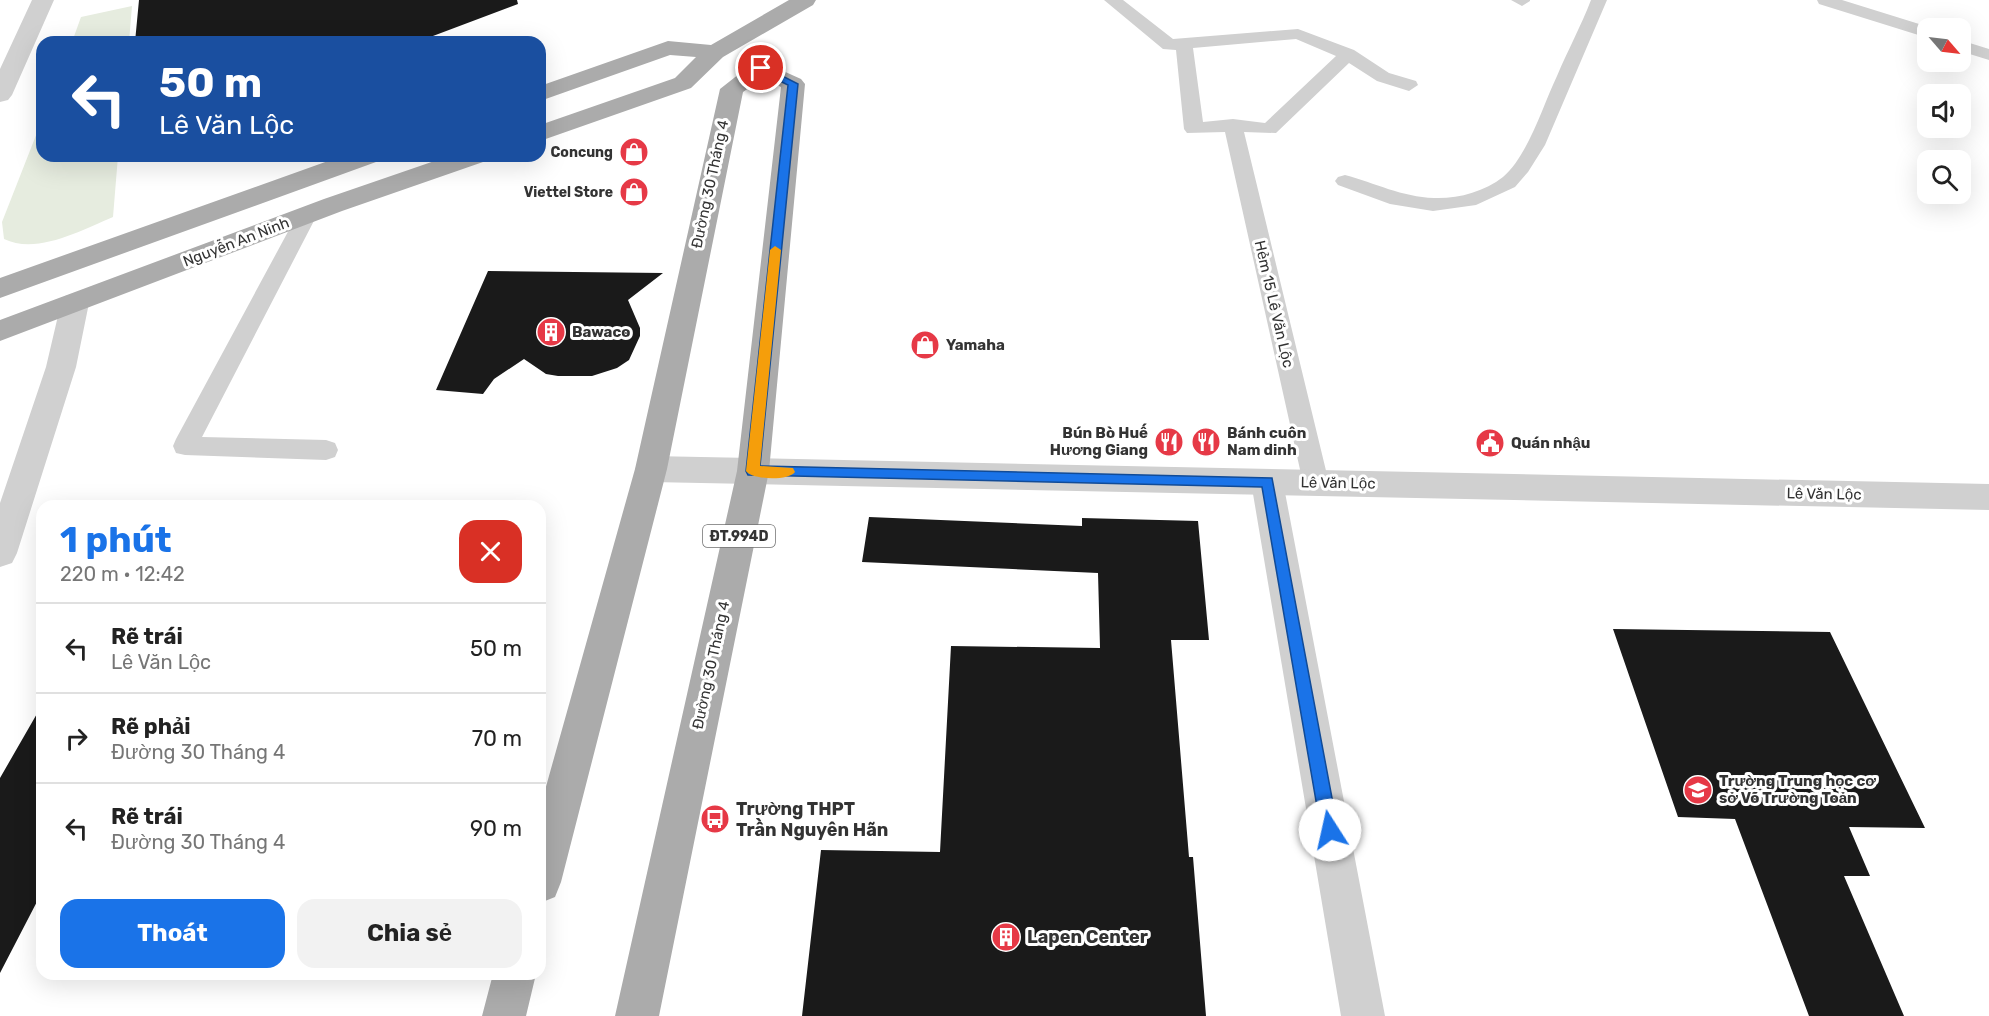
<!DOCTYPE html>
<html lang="vi">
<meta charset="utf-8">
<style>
:root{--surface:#fff;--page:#f2f2f2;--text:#222;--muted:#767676;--line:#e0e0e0;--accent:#1a73e8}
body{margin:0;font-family:Rubik,sans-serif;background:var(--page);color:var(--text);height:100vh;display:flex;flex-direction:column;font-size:22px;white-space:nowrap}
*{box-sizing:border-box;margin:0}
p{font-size:20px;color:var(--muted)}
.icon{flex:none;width:33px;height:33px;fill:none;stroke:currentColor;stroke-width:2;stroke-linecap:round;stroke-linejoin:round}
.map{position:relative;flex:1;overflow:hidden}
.side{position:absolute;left:36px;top:500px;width:510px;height:480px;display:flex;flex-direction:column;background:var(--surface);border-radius:18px;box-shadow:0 6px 24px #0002}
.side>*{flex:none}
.guide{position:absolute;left:36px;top:36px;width:510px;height:126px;border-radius:18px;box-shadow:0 6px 24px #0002;background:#1a4fa0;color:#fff;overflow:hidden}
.needle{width:39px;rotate:118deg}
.controls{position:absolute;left:1917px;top:18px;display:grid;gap:12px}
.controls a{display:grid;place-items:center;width:54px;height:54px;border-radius:12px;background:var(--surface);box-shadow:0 6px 24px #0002;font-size:30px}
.pin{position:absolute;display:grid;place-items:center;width:51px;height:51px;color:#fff;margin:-26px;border:3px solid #fff;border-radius:50%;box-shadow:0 2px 6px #0007}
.me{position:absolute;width:66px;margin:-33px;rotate:350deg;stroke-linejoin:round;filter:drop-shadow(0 0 4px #0008)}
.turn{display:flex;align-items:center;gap:21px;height:126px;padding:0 24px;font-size:27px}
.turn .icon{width:78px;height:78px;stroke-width:2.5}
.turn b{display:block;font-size:42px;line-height:51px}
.round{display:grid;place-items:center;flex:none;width:63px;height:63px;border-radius:18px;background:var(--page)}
.overview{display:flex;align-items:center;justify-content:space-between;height:102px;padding:0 24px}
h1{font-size:36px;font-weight:700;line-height:45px;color:var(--accent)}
.cta{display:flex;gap:12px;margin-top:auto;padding:12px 24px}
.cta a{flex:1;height:69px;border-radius:18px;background:var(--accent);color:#fff;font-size:24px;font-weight:700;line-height:69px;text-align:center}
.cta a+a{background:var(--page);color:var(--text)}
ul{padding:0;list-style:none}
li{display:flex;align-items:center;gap:18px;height:90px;padding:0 24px;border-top:2px solid var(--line)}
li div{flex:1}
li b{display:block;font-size:22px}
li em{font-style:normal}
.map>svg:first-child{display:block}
.green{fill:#e6ecdf}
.building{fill:#1a1a1a}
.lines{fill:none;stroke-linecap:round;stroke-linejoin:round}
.service{fill:#d0d0d0;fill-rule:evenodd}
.minor{fill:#d0d0d0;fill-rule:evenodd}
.tertiary{fill:#d0d0d0;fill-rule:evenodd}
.primary{fill:#ababab;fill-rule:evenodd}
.route{fill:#1a73e8;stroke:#114b97;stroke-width:1.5}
.slow{fill:#f59e0b}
.labels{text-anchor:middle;stroke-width:6;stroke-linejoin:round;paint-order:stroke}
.far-poi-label{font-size:14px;font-weight:bold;fill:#333;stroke:#fff;text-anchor:end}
.shield{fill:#fff;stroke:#707070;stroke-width:1.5}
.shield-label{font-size:14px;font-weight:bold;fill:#333}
.street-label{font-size:15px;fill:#333;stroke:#fff}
.poi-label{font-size:15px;font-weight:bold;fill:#333;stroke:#fff;text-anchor:start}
.near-poi-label{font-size:18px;font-weight:bold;fill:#333;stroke:#fff;text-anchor:start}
</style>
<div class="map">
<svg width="1989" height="1016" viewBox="0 0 1989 1016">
<rect width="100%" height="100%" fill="#fff"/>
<path class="green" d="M132,6L129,42H72L81,17Z
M42,120V156H118L113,217C82,230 37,255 4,239L2,222Z"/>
<path class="building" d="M139,0H517L518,4L417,42H135Z
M488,271L663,273L628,300L640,328V336L629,360L617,368L592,376H558L546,374L524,359L494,379L483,394L436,390Z
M869,517L1082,526V518L1198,521L1209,640H1171L1189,857H1193L1206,1016H802L821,850L940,852L951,646L1100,648L1098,573L862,562Z
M1613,629L1830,632L1925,828L1849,827L1870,876H1844L1904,1016H1809L1735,819L1678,817Z
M42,705V892L0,973V778Z"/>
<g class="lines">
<path class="service" d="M1104,0H1123L1173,39L1298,29L1354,50L1389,73L1416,81L1418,85L1409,91L1377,81L1349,63L1276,133L1244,132L1329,483L1325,490L1316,493L1307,490L1303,483L1225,132L1187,133L1184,129L1176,50L1163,49ZM1296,39L1336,56L1265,123L1233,119L1203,122L1193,48Z
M1511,0H1530V1L1522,6Z
M1591,0H1607L1545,145L1528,172L1515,187L1476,205L1433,211L1390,204L1338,185L1335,181L1338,177L1345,175C1375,183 1402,197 1434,198C1457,199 1484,192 1503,177C1528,156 1543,105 1557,76C1568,50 1581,26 1591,0Z
M1817,0H1842L1932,28H1928V38L1819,4Z
M1960,40L1989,49V60L1960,51Z
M307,208L314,210L317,215L202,437L326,440L335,443L338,450L335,457L326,460L185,455L176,453L173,446L176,439L297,215L300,210Z"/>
<path class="minor" d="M32,0H54L12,95L8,100L0,102V69Z
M75,293L85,296L89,303L76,367L17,553L12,563L0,567V503L46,367L61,303L65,296Z
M1267,469L1278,473L1283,482L1385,1016H1341L1251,482L1256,473Z"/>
<path class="tertiary" d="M651,456L1989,484V510L651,482L640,478L635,469L640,460Z"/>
<path class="primary" d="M789,0H816L813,5L723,57L691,88L540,141V125L675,78L696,57L670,55L540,101V86L668,41L711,45Z
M761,61L801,79L805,84L769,471L659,1016H615L737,471L781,87L763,78L743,92L667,469L561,882L555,897L540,903V808L635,469L720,89L753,63Z
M342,156H380L376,162L0,298V278Z
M449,156H487L483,162L342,211L0,341V320L324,199Z
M493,974H536L526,1016H482Z"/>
</g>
<path class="route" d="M761,65L798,84L760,466L1272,478L1338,830L1335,836L1330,838L1324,836L1321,830L1262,487L748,475L746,471L788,85L757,70V66Z"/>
<path class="slow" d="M775,246L781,250L760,466L793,468L795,472C789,481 752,480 746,471L770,250Z"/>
<defs>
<g id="shop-disc" transform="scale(1.5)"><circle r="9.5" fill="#e63946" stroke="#fff"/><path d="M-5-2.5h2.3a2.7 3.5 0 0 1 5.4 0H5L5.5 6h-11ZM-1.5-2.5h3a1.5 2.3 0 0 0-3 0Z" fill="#fff"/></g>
<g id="building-disc" transform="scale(1.5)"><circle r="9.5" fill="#e63946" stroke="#fff"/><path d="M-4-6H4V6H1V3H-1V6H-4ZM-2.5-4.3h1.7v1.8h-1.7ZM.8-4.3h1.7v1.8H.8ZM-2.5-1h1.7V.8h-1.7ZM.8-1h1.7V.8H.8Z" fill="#fff"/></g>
<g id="restaurant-disc" transform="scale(1.5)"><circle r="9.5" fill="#e63946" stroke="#fff"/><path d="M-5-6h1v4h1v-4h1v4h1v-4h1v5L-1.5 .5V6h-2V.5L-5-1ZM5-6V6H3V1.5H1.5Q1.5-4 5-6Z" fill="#fff"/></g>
<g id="civic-disc" transform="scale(1.5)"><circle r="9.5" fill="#e63946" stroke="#fff"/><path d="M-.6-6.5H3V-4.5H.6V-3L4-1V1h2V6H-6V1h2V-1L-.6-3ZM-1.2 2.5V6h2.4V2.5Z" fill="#fff"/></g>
<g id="school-disc" transform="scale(1.5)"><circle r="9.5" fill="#e63946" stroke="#fff"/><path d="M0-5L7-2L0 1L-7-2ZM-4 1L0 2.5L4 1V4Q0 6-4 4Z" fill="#fff"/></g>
<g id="bus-disc" transform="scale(1.5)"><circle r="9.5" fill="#e63946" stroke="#fff"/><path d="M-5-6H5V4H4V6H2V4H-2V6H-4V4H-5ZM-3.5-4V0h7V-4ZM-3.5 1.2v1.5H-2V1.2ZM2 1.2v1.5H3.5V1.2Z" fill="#fff"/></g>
</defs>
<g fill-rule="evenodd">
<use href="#shop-disc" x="634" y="152"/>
<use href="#shop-disc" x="634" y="192"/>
<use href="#building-disc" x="551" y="332"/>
<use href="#shop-disc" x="925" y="345"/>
<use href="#restaurant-disc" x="1169" y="442"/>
<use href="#restaurant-disc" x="1206" y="442"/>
<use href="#civic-disc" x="1490" y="443"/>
<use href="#school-disc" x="1698" y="790"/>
<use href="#bus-disc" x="715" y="819"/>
<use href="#building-disc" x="1006" y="937"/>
</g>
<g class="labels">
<g class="far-poi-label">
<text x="613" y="157">Concung</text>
<text x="613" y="197">Viettel Store</text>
</g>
<rect class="shield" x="703" y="525" width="72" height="22" rx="4.5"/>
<g class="shield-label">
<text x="739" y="541">ĐT.994D</text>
</g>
<g class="street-label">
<text transform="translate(710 184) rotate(-78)" y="5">Đường 30 Tháng 4</text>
<text transform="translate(236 242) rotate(-21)" y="5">Nguyễn An Ninh</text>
<text transform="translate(1274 304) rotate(77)" y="5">Hẻm 15 Lê Văn Lộc</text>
<text transform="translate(1338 483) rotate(1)" y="5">Lê Văn Lộc</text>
<text transform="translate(1824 494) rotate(1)" y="5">Lê Văn Lộc</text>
<text transform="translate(711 665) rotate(-78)" y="5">Đường 30 Tháng 4</text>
</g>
<g class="poi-label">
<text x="572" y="337">Bawaco</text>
<text x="946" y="350">Yamaha</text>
<text x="1148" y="438" text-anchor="end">Bún Bò Huế<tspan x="1148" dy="17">Hương Giang</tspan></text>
<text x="1227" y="438">Bánh cuôn<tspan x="1227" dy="17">Nam dinh</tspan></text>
<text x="1511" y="448">Quán nhậu</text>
<text x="1719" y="786">Trường Trung học cơ<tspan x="1719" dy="17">sở Võ Trường Toản</tspan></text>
</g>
<g class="near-poi-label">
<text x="736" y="815">Trường THPT<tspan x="736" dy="21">Trần Nguyên Hãn</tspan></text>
<text x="1027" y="943">Lapen Center</text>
</g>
</g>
</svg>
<div class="controls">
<a><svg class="needle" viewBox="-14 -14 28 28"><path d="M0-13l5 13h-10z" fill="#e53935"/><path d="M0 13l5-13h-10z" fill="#767676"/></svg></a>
<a><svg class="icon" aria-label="sound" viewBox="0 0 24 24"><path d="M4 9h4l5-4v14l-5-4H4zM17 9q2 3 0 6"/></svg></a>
<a><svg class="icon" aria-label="search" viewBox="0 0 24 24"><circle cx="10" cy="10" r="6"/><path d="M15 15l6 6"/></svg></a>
</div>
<div class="pin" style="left:761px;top:68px;background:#d93025"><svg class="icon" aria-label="arrive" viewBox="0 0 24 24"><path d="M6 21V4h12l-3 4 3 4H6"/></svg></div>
<svg class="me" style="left:1330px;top:830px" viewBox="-20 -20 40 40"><circle r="19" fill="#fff"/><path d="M0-13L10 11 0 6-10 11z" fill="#1a73e8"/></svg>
<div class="guide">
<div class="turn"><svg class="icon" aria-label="left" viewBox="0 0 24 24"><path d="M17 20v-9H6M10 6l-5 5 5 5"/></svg><div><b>50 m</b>Lê Văn Lộc</div></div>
</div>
<section class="side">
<div class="overview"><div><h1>1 phút</h1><p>220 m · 12:42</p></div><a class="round" style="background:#d93025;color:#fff"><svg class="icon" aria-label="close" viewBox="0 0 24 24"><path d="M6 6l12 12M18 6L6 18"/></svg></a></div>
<ul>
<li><svg class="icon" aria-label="left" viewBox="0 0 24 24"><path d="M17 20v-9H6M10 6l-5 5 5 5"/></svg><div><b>Rẽ trái</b><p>Lê Văn Lộc</p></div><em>50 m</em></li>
<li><svg class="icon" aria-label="right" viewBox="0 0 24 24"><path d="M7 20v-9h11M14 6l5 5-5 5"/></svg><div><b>Rẽ phải</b><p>Đường 30 Tháng 4</p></div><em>70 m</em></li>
<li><svg class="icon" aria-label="left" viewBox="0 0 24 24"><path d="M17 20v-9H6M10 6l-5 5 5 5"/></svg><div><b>Rẽ trái</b><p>Đường 30 Tháng 4</p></div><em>90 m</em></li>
</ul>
<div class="cta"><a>Thoát</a><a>Chia sẻ</a></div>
</section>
</div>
